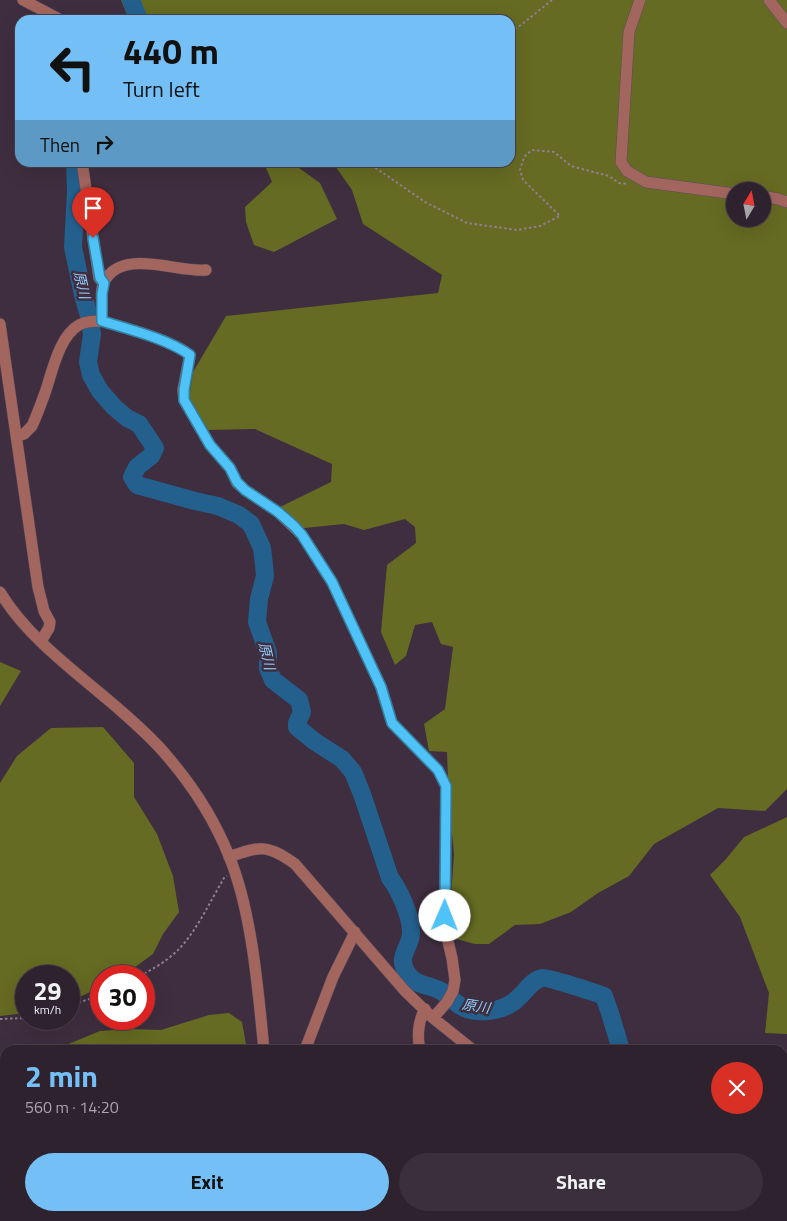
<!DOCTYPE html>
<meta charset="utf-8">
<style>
:root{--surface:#2f222f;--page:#3b2f3b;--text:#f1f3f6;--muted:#a7a4aa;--line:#4a3f4b;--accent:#74c0f6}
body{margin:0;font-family:"Titillium Web","Noto Sans JP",sans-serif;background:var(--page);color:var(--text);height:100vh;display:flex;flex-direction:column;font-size:19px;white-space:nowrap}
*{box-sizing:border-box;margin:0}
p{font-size:16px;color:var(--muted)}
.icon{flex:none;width:28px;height:28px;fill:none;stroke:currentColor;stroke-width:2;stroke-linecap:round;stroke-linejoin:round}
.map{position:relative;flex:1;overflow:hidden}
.side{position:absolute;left:0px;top:1045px;width:788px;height:176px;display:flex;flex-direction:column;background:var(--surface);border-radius:15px 15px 0 0;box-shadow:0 5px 20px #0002,0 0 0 1px var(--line)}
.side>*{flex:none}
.top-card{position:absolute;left:15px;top:15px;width:500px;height:152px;border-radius:15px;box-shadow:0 5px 20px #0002,0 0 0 1px var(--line);background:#74c0f6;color:#111;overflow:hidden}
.needle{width:32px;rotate:10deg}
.buttons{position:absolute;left:726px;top:182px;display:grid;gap:10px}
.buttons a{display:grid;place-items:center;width:45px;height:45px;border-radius:50%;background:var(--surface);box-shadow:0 5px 20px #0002,0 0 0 1px var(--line);font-size:25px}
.speed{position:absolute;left:15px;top:965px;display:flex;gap:10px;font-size:25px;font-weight:700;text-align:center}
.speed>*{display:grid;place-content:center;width:65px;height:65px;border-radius:50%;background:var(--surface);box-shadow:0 5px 20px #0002,0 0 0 1px var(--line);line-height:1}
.speed small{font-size:12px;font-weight:400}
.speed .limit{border:8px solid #d22;background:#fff;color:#111}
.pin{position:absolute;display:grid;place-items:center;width:42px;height:42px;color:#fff;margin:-51px -21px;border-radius:50% 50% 50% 0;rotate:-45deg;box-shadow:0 0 5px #0007}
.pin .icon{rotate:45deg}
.me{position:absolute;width:55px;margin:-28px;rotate:1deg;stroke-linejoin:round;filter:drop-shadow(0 0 4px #0008)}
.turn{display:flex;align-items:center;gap:18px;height:105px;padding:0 25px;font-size:22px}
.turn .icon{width:65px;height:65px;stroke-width:2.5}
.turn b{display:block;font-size:35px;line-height:42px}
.then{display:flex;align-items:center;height:48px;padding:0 25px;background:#0003;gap:10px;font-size:19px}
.round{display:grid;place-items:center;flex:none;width:52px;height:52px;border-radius:26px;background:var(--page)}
.head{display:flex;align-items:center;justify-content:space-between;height:85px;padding:0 25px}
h1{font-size:30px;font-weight:700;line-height:38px;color:var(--accent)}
.primary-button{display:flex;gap:10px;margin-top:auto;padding:10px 25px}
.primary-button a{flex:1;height:58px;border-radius:30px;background:var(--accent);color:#111;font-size:20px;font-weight:700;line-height:58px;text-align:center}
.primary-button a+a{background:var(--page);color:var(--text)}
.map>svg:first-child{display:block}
.forest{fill:#656b22;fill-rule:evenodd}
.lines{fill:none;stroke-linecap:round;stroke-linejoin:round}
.river{stroke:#23608d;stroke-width:18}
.minor-casing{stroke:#5c4c5c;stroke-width:12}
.path{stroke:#8e808e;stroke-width:2;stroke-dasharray:2.5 2.5;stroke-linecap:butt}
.minor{stroke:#a3665f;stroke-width:11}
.route-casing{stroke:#337fa1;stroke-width:12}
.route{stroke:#4fc3f7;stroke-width:9}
.labels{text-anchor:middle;stroke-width:5;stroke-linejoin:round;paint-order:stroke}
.water-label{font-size:14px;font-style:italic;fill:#93cdfc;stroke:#3f2e3f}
</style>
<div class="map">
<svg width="787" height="1221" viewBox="0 0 787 1221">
<rect width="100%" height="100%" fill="#3f2e3f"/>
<path class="forest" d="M121,0H787V789L765,811L718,808L654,844L629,876L598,893L571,912L540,924L515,925L489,944H475L456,939L449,925L454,854L449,803L447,752L429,751L424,724L445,709L453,647L441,644L432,622L415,625L406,656L395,665L381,632L387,565L416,543L415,527L405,519L364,530L344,524L294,529L280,507L331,482L332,464L255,429L207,430L189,399L193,372L226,316L438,293L442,275L363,224L352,190L333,163L510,162V20H129ZM735,191H762V219H735Z
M264,163H292L320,183L337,219L274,252L254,245L246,222L245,207L272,182Z
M0,662L21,671L0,706Z
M103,727L134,763V797L157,834L173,876L179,912L163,934L153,954L123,976H101V987L69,1002V976H26V1013L0,1016V783L17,756L51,728Z
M787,817V1034L765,1033L769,993L740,917L710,875L726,859L744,837Z
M229,1013L242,1022L247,1050H54L100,1031L130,1029L161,1030L209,1015Z
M5,1077V1161L0,1160V1079Z
M278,1216H367L368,1221H276Z
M395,1216H428L432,1221H389L396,1219Z
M535,1216H573V1221H493C507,1216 522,1221 535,1216Z"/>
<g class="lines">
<path class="river" d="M131,0L139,20
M75,162L76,192L73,247L83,295L89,316L92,334L88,362L91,375L100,391L114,407L127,418L139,424L155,448L151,456L137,467L132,477L137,485L195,501L218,506L239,515L251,524L262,548L264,565L265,576L259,599L257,622L268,653V668L273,680L299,700L302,712L297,723V727L314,741L342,759L353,772L362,794L390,878C399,889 411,916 411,931C412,949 393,956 410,977C417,986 431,985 441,991C448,995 453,1001 459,1005C476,1016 505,1012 519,997C526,991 532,980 542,978C547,977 597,993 604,996L610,1013L621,1050
M746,1216L760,1221"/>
<g class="minor-casing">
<path id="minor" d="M23,0L61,20
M640,0L629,32L621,162L627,171L646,182L735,194
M769,0L787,23
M82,162L99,278L104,283
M762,196L778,199L787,202
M206,270C177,273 122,247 104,282C99,293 103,309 102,321C128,329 169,339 190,355L183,390L184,400L210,445L230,468L237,483L245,490L278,512L302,535L332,582L381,687L392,723L438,770L446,786L445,929L452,958L455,980L453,991L447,1002L433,1018
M0,324L38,587L44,611L50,622L49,628L41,641
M17,436L24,434L32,426C37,415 41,404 45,393C52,373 59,336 79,325C86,321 94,321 102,321
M0,592C29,640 79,674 121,711C137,725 154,740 167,756C192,785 215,821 229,856C252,912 258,989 264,1050
M229,857C260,846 267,844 295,864L405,991L433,1018L473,1050
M305,1050L333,977L355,932
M420,1050C417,1037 418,1021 425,1009
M782,1130L787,1131
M0,1212L3,1221
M419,1216L421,1221
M676,1216L684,1221
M214,1221L217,1216"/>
</g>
<path class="path" d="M510,31L521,25L552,0
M367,162L425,202L467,223L517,230L540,226L560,216L523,180L520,170L524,157L532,150L554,152L571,166L609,176L619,183L628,184
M140,976C153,969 167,961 178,950C196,932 211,900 224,878L227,876
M69,1006L101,995
M0,1019L26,1018"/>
<use href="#minor" class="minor"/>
</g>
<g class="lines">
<g class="route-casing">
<path id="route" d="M93,238L100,278L104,283L102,294V321C128,329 168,339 190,355L184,390V400L210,445L230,468L237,482L245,490L278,512L294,526L302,535L332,582L381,687L392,723L438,770L446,786L445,916"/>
</g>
<use href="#route" class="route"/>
</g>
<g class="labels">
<g class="water-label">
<text transform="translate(82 285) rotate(77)" y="5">原川</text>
<text transform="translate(267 656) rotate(77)" y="5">原川</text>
<text transform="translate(476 1006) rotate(9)" y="5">原川</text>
</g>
</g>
</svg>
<div class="buttons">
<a><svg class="needle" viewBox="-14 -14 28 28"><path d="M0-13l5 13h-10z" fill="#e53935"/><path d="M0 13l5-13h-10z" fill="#a7a4aa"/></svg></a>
</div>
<div class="speed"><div>29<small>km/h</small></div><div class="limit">30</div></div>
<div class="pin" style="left:93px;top:238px;background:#d93025"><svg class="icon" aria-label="arrive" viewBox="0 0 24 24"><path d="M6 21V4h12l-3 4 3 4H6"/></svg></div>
<svg class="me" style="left:445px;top:916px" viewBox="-20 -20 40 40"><circle r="19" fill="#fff"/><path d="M0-13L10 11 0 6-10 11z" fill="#4fc3f7"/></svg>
<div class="top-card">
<div class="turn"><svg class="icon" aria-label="left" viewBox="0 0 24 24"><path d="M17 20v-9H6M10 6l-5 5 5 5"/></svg><div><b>440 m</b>Turn left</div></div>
<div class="then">Then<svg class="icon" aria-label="right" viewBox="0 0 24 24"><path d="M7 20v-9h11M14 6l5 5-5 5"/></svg></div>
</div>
<section class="side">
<div class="head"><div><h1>2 min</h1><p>560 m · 14:20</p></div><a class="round" style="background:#d93025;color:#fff"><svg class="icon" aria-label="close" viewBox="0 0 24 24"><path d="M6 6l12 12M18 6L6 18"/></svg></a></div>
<div class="primary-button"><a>Exit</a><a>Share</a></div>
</section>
</div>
